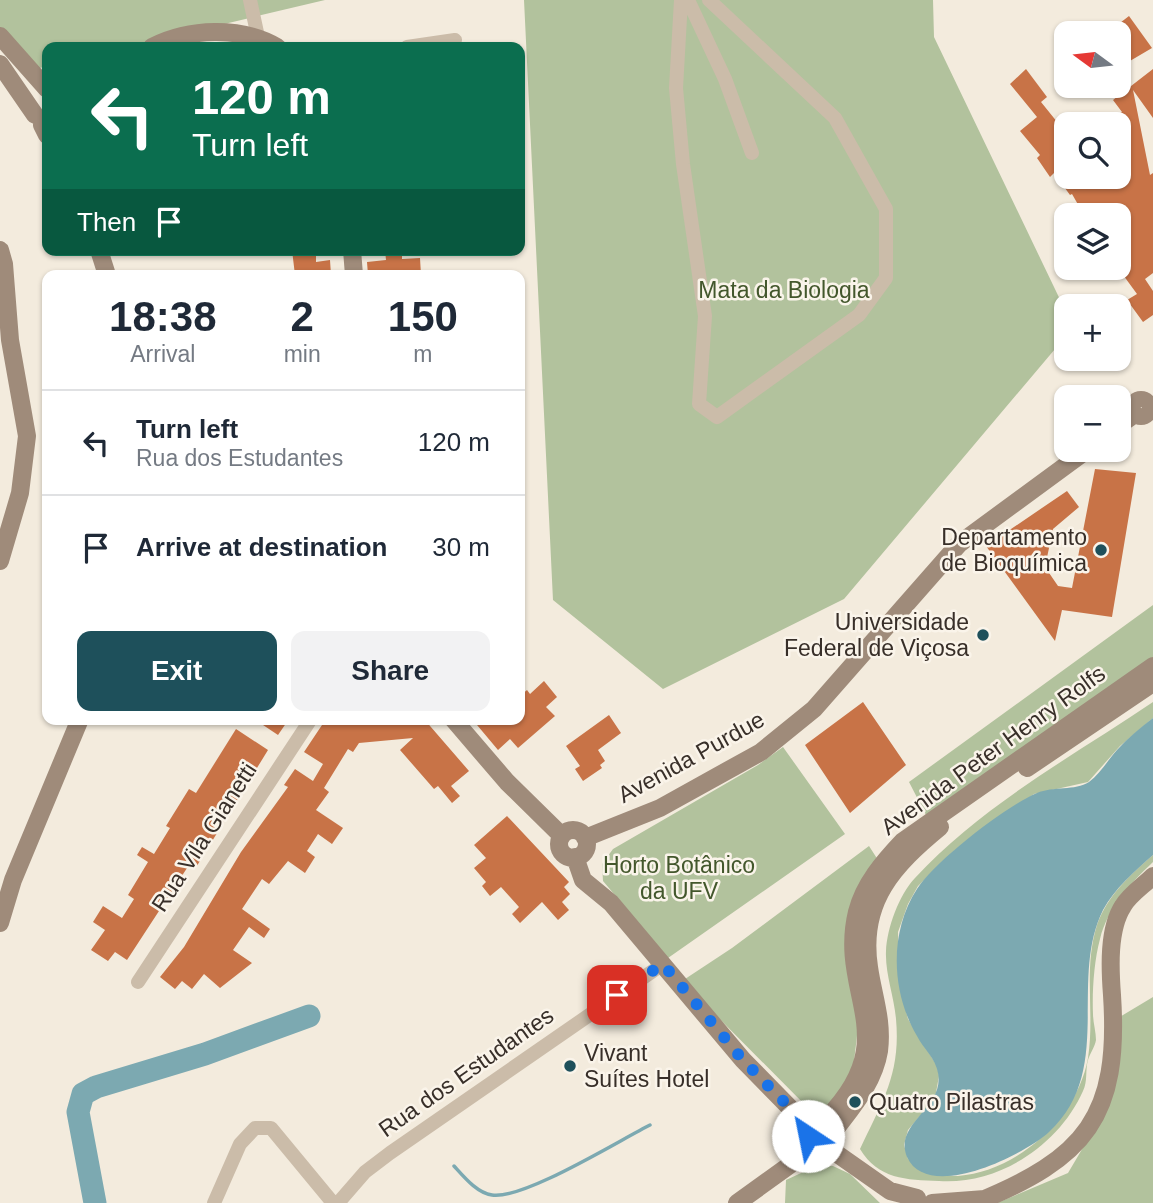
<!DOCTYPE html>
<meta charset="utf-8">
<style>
:root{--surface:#fff;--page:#f2f2f3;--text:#1f2937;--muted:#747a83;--line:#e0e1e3;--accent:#1e505b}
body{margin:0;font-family:Helvetica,sans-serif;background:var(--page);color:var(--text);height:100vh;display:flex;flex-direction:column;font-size:26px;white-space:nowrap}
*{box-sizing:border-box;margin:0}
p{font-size:23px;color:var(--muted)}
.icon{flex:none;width:38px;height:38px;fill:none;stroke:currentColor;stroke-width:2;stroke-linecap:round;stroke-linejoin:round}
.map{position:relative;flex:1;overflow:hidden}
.side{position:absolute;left:42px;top:270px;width:483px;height:455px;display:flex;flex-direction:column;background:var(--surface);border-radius:14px;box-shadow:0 2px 5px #0004}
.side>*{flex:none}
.hud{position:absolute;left:42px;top:42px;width:483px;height:214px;border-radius:14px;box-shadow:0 2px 5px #0004;background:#0b6e4f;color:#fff;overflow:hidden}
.needle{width:46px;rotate:285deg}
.fabs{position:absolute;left:1054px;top:21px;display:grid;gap:14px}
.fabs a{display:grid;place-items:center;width:77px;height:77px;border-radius:14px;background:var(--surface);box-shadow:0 2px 5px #0004;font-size:35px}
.pin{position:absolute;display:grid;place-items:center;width:60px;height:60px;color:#fff;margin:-30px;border-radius:14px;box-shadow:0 4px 10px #0006}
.me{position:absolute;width:77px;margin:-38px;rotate:326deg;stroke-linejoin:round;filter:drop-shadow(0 0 5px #0008)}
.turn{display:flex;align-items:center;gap:24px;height:147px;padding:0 35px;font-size:32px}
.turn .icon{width:91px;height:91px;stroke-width:2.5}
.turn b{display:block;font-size:49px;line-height:60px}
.then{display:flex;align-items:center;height:66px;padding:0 35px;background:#0003;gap:14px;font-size:26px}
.eta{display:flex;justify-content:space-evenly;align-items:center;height:119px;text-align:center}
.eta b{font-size:42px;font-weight:700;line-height:49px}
.action{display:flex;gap:14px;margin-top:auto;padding:14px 35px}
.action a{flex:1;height:80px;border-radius:14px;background:var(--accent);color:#fff;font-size:28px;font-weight:700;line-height:80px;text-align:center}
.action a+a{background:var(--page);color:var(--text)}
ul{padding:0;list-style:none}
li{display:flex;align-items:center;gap:21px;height:105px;padding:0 35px;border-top:2px solid var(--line)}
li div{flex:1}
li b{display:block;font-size:26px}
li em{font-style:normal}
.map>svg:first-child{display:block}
.green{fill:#b2c29d}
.water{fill:#7ca9b1}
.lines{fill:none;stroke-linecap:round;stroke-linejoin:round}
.stream{stroke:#7ca9b1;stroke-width:3.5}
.river{stroke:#7ca9b1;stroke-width:23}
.building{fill:#c87347}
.street{stroke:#cbbca9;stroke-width:14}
.secondary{stroke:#9f8b7a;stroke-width:18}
.route{stroke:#1a73e8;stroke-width:12;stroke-dasharray:0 21.6}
.poi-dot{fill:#1e505b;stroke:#faf4ea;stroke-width:2.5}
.labels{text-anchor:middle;stroke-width:5;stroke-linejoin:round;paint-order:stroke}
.park-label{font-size:23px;fill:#43572c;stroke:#faf4ea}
.poi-label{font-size:23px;fill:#382f29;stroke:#faf4ea;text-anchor:end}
.street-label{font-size:23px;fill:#382f29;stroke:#faf4ea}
</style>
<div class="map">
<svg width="1153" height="1203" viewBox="0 0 1153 1203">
<rect width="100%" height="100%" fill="#f3ebdd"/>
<path class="green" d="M0,0H325L127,47H47V66L29,71L0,36Z
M524,0H933L934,37L1066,312V336L844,599L663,689L553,600Z
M1153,605V657L926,815L909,782Z
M1153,702V718L1120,746L1088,782L1034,794L954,851L918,886L908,904L898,932L900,987L908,1019L937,1066L939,1076L935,1098L908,1130L904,1145L908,1159C922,1164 943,1177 958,1176C1018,1172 1078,1116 1088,1058C1095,1013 1083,969 1097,925C1107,896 1131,874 1153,855V862C1130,884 1108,907 1100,939C1094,961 1092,992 1093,1014C1093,1022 1096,1032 1096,1040C1095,1047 1090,1053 1088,1060C1085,1070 1088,1081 1083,1091C1059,1145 999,1185 939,1181C906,1180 878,1179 860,1149C882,1102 901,1074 896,1019C894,996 885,974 886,951C887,928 899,895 915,878C981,806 1073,756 1153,702Z
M783,747L845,834L668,958L603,881L602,864L613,849L758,765Z
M869,846L878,860L852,1078L827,1108L811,1111L682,981L732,948Z
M1153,997V1203H997L1068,1173L1104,1112L1113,1021Z
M833,1166L850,1174L880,1203H785L786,1180L814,1167Z"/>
<path class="water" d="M1153,718V855C1136,870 1114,889 1103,910C1068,981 1115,1071 1049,1132C1024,1155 928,1203 907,1157C893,1123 945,1108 938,1073C936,1059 923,1048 917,1036C891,992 889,932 917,889C935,861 1006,806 1037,793C1053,786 1075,791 1089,782C1100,774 1108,760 1117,750C1128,738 1140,728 1153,718Z"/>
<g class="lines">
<path class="stream" d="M454,1166C464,1177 477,1193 492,1195C523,1200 618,1141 650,1125"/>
<path class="river" d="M95,1203L78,1112L83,1094L96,1087L205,1054L309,1016"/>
</g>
<path class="building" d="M1129,16L1152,48L1118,68V33H1107Z
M1026,69L1047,97L1041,102L1066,133V177H1074L1082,189L1098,177H1118V162L1131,153L1126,124H1103L1122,112L1113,100L1153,69V118L1133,90L1150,175L1153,173V273L1145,279L1153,291V315L1143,322L1127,300L1137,294L1118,268V215H1084L1072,194L1070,195L1054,173L1050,177L1037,158L1040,155L1020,131L1037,117L1010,84Z
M292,250H316V262L330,260L331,275H295Z
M385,250H402V259L420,258L421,275H368L367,262L386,260Z
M1095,469L1136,473L1112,617L1062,610L1055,641L986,546L1067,491L1079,507L1053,529L1045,567L1058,586L1072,588Z
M544,681L557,697L546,707L555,716L518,748L510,739L498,750L472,719H520V696L527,690L530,694Z
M863,702L906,765L850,813L805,745Z
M609,715L621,733L598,750L605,761L600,765L602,768L583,781L575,769L580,766L566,746Z
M254,719H289L278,735Z
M326,719H360L369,725L376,719H424L469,771L451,786L460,796L452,803L438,786L434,789L400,750L413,738L359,743L353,752L348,749L324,788L329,792L316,810L343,828L332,844L318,834L307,851L315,857L305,873L288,861L269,884L262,879L242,909L270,929L264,938L249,927L233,950L252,963L220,988L204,974L192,989L182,981L175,989L160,977L184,947L241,852L288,787L284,785L295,769L313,781L323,764L304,752Z
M236,729L268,750L195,869L189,865L127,960L115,952L108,961L91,950L105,930L93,922L103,906L122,918L134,899L128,895L148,862L137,855L142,847L154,854L170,828L166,826L189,789L196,793Z
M507,816L569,882L564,887L570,894L562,902L569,910L558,920L542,902L520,923L512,914L519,907L501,887L490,896L482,886L486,882L474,868L486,858L474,845Z"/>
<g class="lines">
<path class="street" d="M250,0L258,37
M681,0L676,88L683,164L705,316L699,404L717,417L859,315L886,278V209L835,118L709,0
M688,0L725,79L752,153
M407,47L455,40
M138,982L311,719
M214,1203L240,1144L255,1128H271L333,1203
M338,1203L365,1172L390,1153L663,964"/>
<path class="secondary" d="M0,36L47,89
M152,47C189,28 241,26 277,47
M0,64L35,115
M42,125L47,135
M0,250L4,264L10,340L27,436L20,493L0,561
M99,250L107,275
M352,250L354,275
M1133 408a8 8 0 1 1 16 0a8 8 0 1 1-16 0Z
M1118,426L1135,414
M453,719L507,782L562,836
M1027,768L1153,683
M559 844a14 14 0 1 1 28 0a14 14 0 1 1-28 0Z
M585,838L660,808L761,752L814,709L959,544L1087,450
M575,857L583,880L611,903L743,1060L793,1111L807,1132
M0,923L13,880L80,719
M827,1118C906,1037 837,994 857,912C864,884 884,861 903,841L1153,666
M835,1130C853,1106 874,1082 879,1051C883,1020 873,996 869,967C859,901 894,865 940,827
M823,1144L890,1191L917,1198
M737,1203L819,1144
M932,1203L985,1199
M975,1203C1086,1158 1120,1117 1112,995C1110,969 1108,929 1123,906C1129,895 1144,885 1153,876"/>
</g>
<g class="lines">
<path class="route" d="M617,995L663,964L743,1060L793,1111L808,1136"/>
</g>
<g class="poi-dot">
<circle cx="1101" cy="550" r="7"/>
<circle cx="983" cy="635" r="7"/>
<circle cx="570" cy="1066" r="7"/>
<circle cx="855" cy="1102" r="7"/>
</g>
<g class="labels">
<g class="park-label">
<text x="784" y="298">Mata da Biologia</text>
<text x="679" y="873">Horto Botânico<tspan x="679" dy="26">da UFV</tspan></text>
</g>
<g class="poi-label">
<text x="1087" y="545">Departamento<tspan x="1087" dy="26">de Bioquímica</tspan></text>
<text x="969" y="630">Universidade<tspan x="969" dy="26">Federal de Viçosa</tspan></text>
<text x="584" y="1061" text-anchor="start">Vivant<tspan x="584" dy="26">Suítes Hotel</tspan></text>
<text x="869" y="1110" text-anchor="start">Quatro Pilastras</text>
</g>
<g class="street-label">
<text transform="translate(993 750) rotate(-36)" y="8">Avenida Peter Henry Rolfs</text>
<text transform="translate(691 757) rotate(-29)" y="8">Avenida Purdue</text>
<text transform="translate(204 837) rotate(-57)" y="8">Rua Vila Gianetti</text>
<text transform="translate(466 1072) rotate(-35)" y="8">Rua dos Estudantes</text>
</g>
</g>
</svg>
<div class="fabs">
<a><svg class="needle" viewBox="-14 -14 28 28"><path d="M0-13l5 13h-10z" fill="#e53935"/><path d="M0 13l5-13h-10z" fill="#747a83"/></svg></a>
<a><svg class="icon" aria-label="search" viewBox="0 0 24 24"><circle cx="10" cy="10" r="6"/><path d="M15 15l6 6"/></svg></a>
<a><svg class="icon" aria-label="layers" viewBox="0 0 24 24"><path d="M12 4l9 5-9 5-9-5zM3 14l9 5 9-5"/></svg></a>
<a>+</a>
<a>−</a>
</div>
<div class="pin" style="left:617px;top:995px;background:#d93025"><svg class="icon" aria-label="arrive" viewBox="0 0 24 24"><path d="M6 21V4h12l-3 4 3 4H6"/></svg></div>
<svg class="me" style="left:808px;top:1136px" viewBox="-20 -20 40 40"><circle r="19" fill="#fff"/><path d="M0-13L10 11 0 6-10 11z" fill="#1a73e8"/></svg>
<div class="hud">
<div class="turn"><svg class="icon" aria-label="left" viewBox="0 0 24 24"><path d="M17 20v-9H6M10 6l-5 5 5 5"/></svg><div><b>120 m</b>Turn left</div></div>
<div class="then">Then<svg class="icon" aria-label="arrive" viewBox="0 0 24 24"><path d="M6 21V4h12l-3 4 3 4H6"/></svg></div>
</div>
<section class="side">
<div class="eta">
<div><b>18:38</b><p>Arrival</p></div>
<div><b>2</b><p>min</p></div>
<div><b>150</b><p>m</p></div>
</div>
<ul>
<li><svg class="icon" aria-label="left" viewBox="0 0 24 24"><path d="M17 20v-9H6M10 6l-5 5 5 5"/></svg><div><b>Turn left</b><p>Rua dos Estudantes</p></div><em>120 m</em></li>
<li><svg class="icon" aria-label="arrive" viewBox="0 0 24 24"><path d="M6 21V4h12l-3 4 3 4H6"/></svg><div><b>Arrive at destination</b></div><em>30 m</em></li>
</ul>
<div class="action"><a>Exit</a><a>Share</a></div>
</section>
</div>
